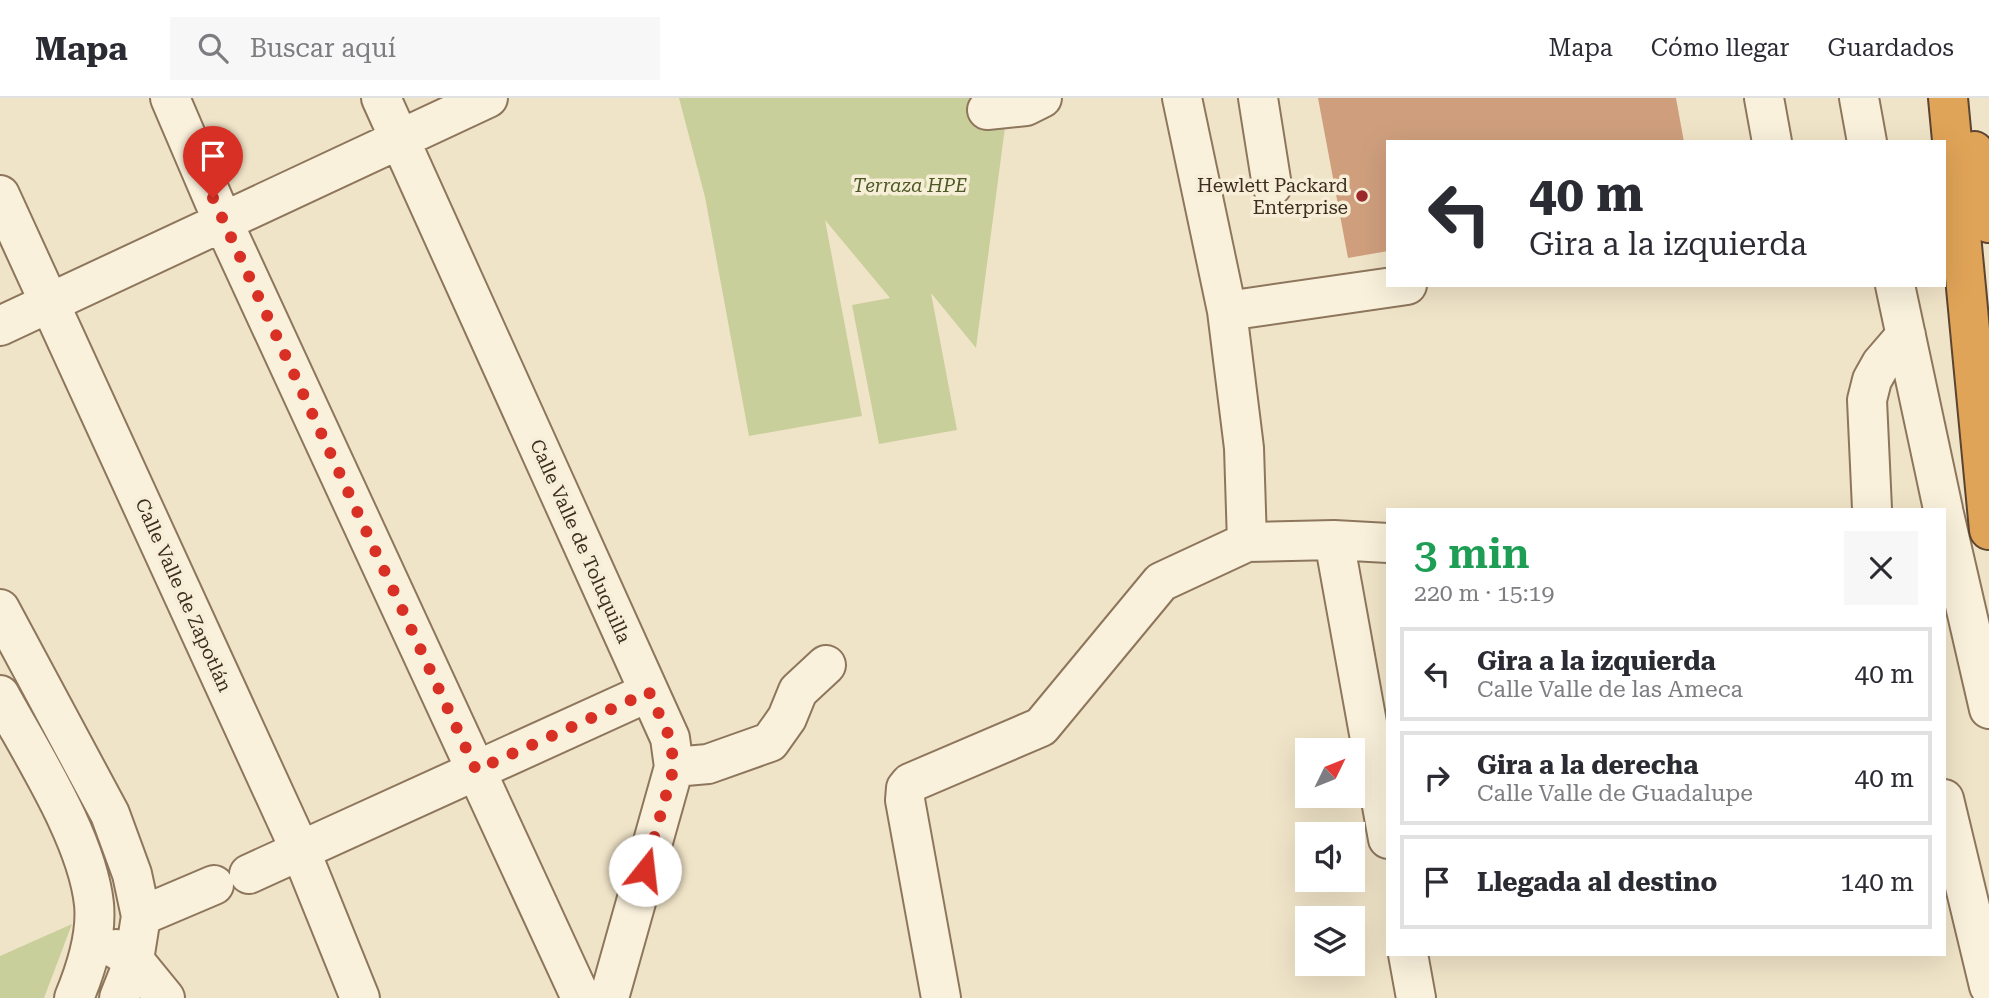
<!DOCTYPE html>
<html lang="es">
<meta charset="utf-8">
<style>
:root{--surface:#fff;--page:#f7f7f7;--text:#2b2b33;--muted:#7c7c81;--line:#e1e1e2}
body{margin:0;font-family:"Roboto Serif",serif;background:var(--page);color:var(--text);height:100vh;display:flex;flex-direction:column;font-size:26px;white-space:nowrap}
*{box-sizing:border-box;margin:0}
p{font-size:23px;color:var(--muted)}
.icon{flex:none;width:38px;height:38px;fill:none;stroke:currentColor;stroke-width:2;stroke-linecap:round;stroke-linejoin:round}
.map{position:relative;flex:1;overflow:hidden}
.side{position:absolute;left:1386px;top:410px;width:560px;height:448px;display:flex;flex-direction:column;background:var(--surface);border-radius:0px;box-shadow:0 7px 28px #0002}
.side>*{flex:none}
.hud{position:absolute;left:1386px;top:42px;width:560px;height:147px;border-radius:0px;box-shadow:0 7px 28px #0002;background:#fff;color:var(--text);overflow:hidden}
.needle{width:46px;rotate:47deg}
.buttons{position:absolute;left:1295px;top:640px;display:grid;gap:14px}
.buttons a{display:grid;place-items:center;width:70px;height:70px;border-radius:0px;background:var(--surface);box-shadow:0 7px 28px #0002;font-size:35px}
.pin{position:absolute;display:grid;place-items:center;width:60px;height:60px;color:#fff;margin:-72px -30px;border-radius:50% 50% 50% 0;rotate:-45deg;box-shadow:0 0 7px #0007}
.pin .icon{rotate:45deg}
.me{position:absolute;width:77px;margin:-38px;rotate:16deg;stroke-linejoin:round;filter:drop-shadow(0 0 5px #0008)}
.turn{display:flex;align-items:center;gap:24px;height:147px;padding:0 28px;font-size:32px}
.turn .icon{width:91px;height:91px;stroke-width:2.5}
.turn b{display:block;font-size:49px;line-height:60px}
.round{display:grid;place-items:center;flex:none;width:74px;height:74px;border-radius:0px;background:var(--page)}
.summary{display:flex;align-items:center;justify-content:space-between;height:119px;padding:0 28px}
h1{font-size:42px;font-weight:600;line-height:52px;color:#1e9e55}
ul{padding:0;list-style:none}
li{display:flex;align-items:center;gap:21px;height:94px;margin:0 14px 10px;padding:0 14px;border:4px solid var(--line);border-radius:0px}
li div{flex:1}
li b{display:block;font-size:26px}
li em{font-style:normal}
header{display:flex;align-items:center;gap:42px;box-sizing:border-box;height:98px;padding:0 35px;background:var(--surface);border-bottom:2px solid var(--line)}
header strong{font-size:33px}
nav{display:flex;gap:38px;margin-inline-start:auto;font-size:24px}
.search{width:490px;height:63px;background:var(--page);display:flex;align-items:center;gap:18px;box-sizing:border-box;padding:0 24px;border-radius:0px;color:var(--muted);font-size:26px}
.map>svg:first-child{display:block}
.green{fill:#c9cf9b}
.building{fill:#cf9f7d}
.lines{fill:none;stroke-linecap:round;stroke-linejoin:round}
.minor-casing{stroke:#8d765c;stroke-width:42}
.highway-casing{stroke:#5b4430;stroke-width:42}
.minor{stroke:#faf1dc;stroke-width:38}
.highway{stroke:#e0a458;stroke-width:38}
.route{stroke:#d93025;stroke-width:12;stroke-dasharray:0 21.6}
.poi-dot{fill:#9e2a2b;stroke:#f7eed8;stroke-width:2.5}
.labels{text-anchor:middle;stroke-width:7;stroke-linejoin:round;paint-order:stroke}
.park-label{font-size:19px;font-style:italic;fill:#4d5a26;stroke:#f7eed8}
.poi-label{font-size:19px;fill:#3d2e20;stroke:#f7eed8;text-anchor:end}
.street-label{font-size:19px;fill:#3d2e20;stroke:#f7eed8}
</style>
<header>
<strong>Mapa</strong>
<div class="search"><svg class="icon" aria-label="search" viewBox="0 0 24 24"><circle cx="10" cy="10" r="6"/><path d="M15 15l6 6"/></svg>Buscar aquí</div>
<nav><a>Mapa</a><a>Cómo llegar</a><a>Guardados</a></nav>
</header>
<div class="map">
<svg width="1989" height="900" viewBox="0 0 1989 900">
<rect width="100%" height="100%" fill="#f0e4c8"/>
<path class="green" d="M679,0H1023L1007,14L976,250L931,195L957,332L879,346L852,207L890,200L825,122L862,318L749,338L705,99Z
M72,826L44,900H0V858Z"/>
<path class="building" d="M1318,0H1676L1684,44H1388V153L1348,160Z"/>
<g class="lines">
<g class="minor-casing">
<path id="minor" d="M170,0L223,124L581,900
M381,0L670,640L674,669L609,900
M1182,0L1227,213L1244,350L1247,444
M1258,0L1272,88
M1764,0L1772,44
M1859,0L1867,44
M987,12L1026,8L1042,0
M0,97L301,754L360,900
M1895,187L1943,411
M1227,213L1407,187
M0,228L488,0
M1872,411L1867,302L1872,282L1881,266L1906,237
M1944,416L1989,611
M1334,442L1388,741
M0,511L110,716L132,776L141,818L134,862L119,900
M0,597C32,656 87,740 94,806C97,838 86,871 74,900
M674,669L708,666L770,644L787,620L798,593L826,567
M1944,701L1989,888
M249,776L649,594
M141,818L214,787
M116,851L134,862L165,900
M1408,856L1416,900
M941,900L905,702L906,690L910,685L1041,629L1161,484L1247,444L1334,442L1388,445"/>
</g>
<g class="highway-casing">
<path id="highway" d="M1948,0L1989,432
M1974,53L1989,125"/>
</g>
<use href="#minor" class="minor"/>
<use href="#highway" class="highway"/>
</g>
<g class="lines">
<path class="route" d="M213,100L476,672L649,594L670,640L674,669L645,772"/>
</g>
<circle class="poi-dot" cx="1362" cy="98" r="7"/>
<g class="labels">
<g class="park-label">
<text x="910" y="94">Terraza HPE</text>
</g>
<g class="poi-label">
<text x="1348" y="94">Hewlett Packard<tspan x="1348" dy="22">Enterprise</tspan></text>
</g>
<g class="street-label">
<text transform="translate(581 443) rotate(66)" y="7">Calle Valle de Toluquilla</text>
<text transform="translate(184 497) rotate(66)" y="7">Calle Valle de Zapotlán</text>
</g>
</g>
</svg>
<div class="buttons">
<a><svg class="needle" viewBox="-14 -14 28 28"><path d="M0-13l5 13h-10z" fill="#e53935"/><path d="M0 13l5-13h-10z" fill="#7c7c81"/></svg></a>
<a><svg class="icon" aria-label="sound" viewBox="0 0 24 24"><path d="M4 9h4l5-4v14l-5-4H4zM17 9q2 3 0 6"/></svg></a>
<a><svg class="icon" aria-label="layers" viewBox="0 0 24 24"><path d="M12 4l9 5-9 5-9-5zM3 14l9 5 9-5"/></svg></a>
</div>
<div class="pin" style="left:213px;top:100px;background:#d93025"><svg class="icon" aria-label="arrive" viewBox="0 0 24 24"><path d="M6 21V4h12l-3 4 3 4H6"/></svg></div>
<svg class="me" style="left:645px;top:772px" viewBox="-20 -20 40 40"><circle r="19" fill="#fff"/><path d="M0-13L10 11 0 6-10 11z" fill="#d93025"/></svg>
<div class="hud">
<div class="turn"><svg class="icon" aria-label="left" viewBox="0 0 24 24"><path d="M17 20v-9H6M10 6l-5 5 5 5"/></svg><div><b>40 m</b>Gira a la izquierda</div></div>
</div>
<section class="side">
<div class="summary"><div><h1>3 min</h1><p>220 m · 15:19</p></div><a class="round"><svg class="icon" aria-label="close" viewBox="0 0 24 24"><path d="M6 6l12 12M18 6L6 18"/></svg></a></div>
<ul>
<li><svg class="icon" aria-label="left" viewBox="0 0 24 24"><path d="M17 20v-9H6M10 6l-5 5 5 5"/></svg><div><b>Gira a la izquierda</b><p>Calle Valle de las Ameca</p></div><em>40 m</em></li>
<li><svg class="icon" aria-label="right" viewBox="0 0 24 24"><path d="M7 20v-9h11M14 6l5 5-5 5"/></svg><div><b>Gira a la derecha</b><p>Calle Valle de Guadalupe</p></div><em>40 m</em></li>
<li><svg class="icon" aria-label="arrive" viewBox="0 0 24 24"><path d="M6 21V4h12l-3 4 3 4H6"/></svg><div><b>Llegada al destino</b></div><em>140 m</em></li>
</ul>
</section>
</div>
